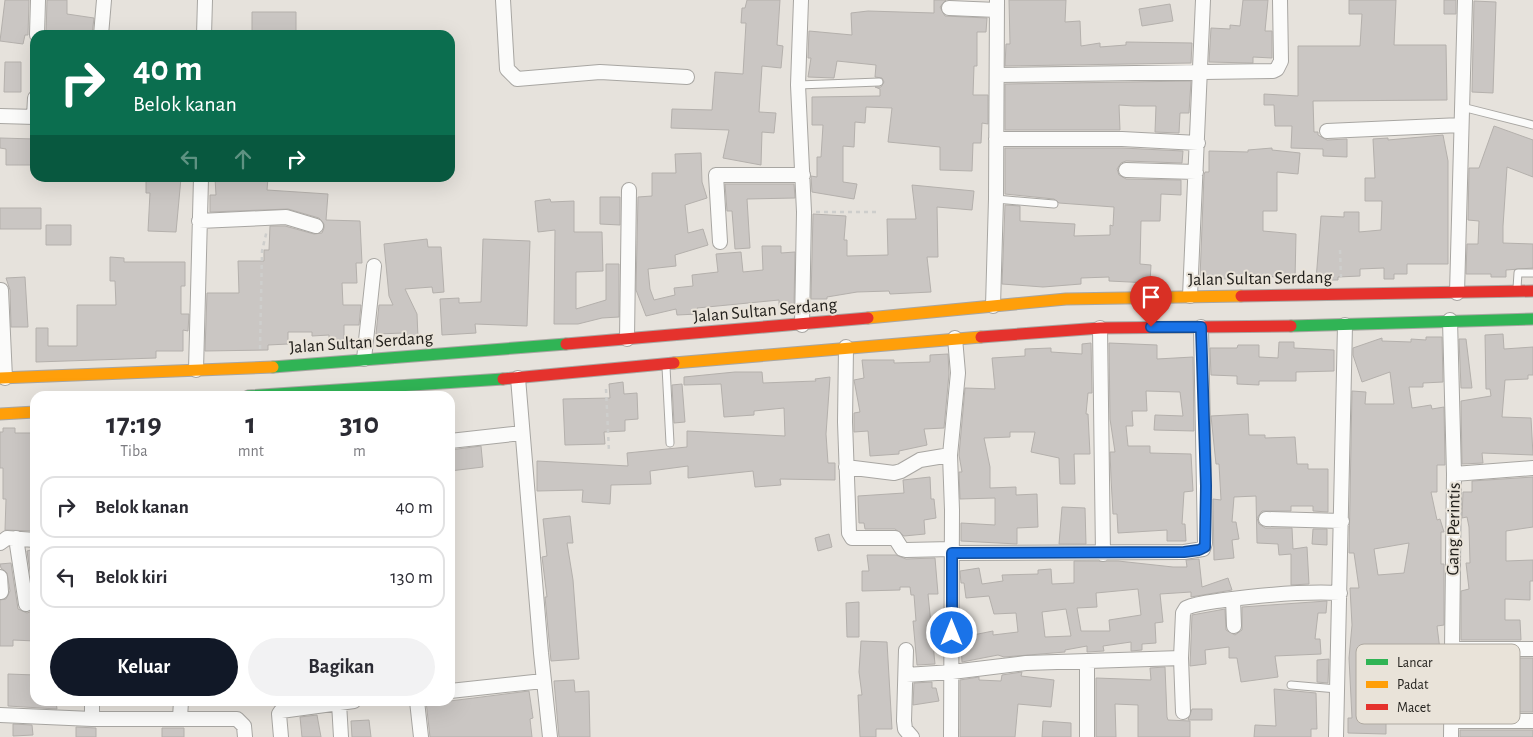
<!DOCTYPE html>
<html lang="id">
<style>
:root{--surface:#fff;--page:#f2f2f3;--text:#2b2b33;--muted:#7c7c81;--line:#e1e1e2;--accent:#111827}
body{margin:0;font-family:"Alegreya Sans",sans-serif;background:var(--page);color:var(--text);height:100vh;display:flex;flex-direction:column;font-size:19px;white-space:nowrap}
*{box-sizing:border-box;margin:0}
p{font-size:16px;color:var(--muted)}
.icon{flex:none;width:28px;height:28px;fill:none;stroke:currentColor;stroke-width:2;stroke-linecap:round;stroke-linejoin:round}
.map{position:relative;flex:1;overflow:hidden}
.drawer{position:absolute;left:30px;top:391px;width:425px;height:315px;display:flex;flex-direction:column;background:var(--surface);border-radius:15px;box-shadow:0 5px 20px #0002}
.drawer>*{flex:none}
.top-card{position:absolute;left:30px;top:30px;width:425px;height:152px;border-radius:15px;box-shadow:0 5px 20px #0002;background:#0b6e4f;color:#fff;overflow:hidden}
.pin{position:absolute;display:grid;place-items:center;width:42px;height:42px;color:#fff;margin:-51px -21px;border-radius:50% 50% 50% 0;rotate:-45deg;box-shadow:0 0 5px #0007}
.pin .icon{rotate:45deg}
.me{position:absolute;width:55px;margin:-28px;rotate:0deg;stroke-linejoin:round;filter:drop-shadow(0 0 4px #0008)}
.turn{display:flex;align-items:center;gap:18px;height:105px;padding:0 20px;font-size:22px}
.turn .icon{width:65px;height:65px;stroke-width:2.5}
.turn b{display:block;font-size:35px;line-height:42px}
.lanes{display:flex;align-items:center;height:48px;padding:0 20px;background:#0003;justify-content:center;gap:25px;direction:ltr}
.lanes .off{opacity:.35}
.eta{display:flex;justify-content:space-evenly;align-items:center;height:85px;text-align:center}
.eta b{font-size:30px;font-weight:600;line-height:35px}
.action{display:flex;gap:10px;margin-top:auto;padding:10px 20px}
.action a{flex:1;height:58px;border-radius:30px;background:var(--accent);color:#fff;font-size:20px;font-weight:600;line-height:58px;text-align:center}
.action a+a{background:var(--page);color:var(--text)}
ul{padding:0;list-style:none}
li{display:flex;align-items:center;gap:15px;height:62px;margin:0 10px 8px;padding:0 10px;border:2px solid var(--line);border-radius:15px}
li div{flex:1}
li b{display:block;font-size:19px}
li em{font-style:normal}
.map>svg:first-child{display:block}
.building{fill:#cac6c3;stroke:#b4b0ac;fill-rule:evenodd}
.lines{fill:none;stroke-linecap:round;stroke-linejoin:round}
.lane-casing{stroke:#a8a6a2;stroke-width:9}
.street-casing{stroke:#a8a6a2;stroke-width:16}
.fast-casing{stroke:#a8a6a2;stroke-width:13}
.slow-casing{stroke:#a8a6a2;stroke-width:13}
.jam-casing{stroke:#a8a6a2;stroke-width:13}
.path{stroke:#cececc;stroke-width:2.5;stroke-dasharray:4 4;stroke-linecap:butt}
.lane{stroke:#fbfbfa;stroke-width:7}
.street{stroke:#fbfbfa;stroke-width:14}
.fast{stroke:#30b455;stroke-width:11}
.slow{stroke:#ff9f0a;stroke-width:11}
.jam{stroke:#e5322d;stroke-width:11}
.route-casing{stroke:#114b97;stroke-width:12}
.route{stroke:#1a73e8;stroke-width:9}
.labels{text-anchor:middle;stroke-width:4;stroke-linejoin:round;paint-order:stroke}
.street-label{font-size:18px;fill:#23211d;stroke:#e9e3d9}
.key{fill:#e9e3d9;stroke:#aea9a1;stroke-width:1}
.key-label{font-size:14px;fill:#23211d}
</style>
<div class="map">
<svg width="1533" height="737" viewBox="0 0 1533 737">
<rect width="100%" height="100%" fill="#e6e2dc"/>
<path class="building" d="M5,0H29L28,35H25L23,44L0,41Z
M47,0H67V14L94,18L92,35L64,32V35H46Z
M747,0H780L777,45L783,46L781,68L762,66L759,112L776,113L774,133L762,132L761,165L723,158L729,130L671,128L672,109L712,110L715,72L743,74L746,23H741L742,8H745Z
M934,0H946L940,7L945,16L987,18L986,32H977V66H974L973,95H988V124L982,123L981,143H973L972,171L940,170V147L888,142L892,108L866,107L865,123L855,122L854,147L843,146V182L857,184L854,199L812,192L811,176L817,177V157H821L823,125H812V97L880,96V89L875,87H881L884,82L882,78L875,77L876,65L837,61L834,78L808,77L811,58H808L809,31L852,35L851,13L868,11L934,13Z
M1009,0H1066L1065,22L1080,21L1081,46L1100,43V47L1126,45V42L1192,43L1191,63L1005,66L1006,44H1010Z
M1243,0H1268L1265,31H1272V58L1253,57V63L1209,62L1211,28L1230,29V25L1240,26Z
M1349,0H1396L1394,45H1446L1447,100L1313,101L1314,132H1318V135L1327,140L1347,139V157L1323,156V149L1291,148L1292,126H1275L1274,105H1264V94L1298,96V46H1360L1362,14H1349Z
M1444,0H1456V14H1444Z
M1474,1L1496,2L1493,93L1472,92Z
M1170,4L1173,21L1142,26L1139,9Z
M252,12H296V33H252Z
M5,62H21V92H4Z
M1191,81L1189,113H1180L1179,133L1155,132L1156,106H1134L1119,105L1120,130H1005V84Z
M1494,126L1533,140V177L1507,167L1503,226V243L1533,244V268L1506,270V277H1491V274H1466L1467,244H1478L1479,221L1468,220L1469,168H1479Z
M1443,135L1448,161V264H1407V274H1394V279H1384V268L1360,269V276L1338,277V280H1316L1321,216L1344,217V212H1359V232L1381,230L1382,201H1365V178H1375L1373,139L1388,138V140Z
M0,138L35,139V165H6V149L0,148Z
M1005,148H1122L1183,151L1182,163L1126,161L1121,163L1117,169L1119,175L1126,179L1181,180V195L1161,194L1160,221H1141L1140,264L1151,265L1150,283L1109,281V277L1081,278V284L1043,287L1002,284L1005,205L1020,206V221L1075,224L1074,236L1110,235V225L1113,226L1114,207L1059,203L1054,199L1005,194Z
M1272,148V150L1300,153L1298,174L1277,172V211H1263V231L1296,234L1295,280L1261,275V280L1200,278L1204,175L1205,172H1209V151L1248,152V150Z
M701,153L702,182L707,198L685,205L688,233L703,229L708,245L675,255L676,266L648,269L650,289L654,300L675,295L674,288L693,286L692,275L718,272L716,254L741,252L743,272L763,270L762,246H781V253L795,252L794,305L779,306V300L697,308L698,314L677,315L676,309L646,316L636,290L638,197L652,196V173H676L675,154Z
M146,178H181L176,232L148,231L150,193H146Z
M215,178H268L267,190L328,194L326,220L360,221L362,263H356L357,283H342L343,305H361L359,325H344V343L329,344V335L312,336V332H288V344L268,345V350L205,351L207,293H239L238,261H264V250H269L270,226H285L314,234L322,233L324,228V224L319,218L288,209L210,212V195H216Z
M725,184H794L795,198L747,199L750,248L735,249L732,211H727Z
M912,185L974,191L972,210L937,207L938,257H927L931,292L890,294L889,291L857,292L827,297V299H811L813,214L846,216L844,240H847V256L888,255L887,219H916Z
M600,197H620V225L600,224Z
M550,199L551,202L574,201V232H602L603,271L576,272V309L606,300V264H619V317L602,318L578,324H554L555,230L538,232L535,201Z
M0,208H41V229H0Z
M46,225H71V245H46Z
M427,239L428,247H441L444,292L433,293L432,287L405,289L417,314L418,338L404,339V333L376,334L379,305H393L389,296L384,244Z
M483,239L530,241L527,326L475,324L476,333L442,335L440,299L459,298V303L481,302Z
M110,257L124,258V262H185V286H181V314H189L188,331L183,330V351H156V358L36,362V328H48V346H77V305H116L115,281H110Z
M25,277L28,327H11L10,290L6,278Z
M1503,334L1504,349L1533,347V375H1528V379L1505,380L1502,417L1531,418L1533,455L1482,453L1483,463L1462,464L1461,401L1491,396L1490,389H1486L1485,335Z
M1426,337H1442L1443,382L1423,383V387H1409L1412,408L1431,405L1432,409L1444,407L1445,465H1437V492H1431L1437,520L1440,519L1444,532H1441V564H1444V625L1437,626L1440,650L1436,651L1443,698H1437V720H1386V734L1348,733V718H1352L1349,658L1352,625L1350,588H1359L1354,553H1349L1352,391L1366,392L1365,404H1394L1390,372L1362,382L1353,355V348L1382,338V341L1411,342V339L1426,340ZM1409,543L1404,573L1378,575L1374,549ZM1377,653H1404L1409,686H1377Z
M1459,339H1466L1472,388H1461Z
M1279,342H1294V348L1334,350V371L1296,372V381H1259V385L1237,384V376L1211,375L1210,348H1237L1238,345H1259V357L1278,358Z
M1091,343L1092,393H1088L1086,414H1088L1090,454H1074L1075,484H1060L1059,458L1031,452L1035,432H1010V437L984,438L990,467V488L1016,487V495L1037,494L1038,527L1017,528V544L961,541V523L995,525V498L960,499L959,472H962L959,455L965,388L995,389L992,358L1025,356V349L1051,348V352L1082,354V344Z
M1109,343L1157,345V359L1193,357L1194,431L1154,430L1155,415L1183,416L1180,392L1146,391L1147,411H1132L1133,426H1126L1128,446H1150V453L1191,454L1193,491L1184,492L1182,524H1185L1186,541H1167V530L1118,533L1117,514H1113L1111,478L1110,452H1115L1110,419Z
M948,354L949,374L944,428L924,429L927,445L899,451V454L870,456L868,431L854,432V413L860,412L854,380L864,378L862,360H894V363L930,362V355Z
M735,372H762L763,383L816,381L815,379L830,377L826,434L828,463H835V480L780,479L781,485L755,487L753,471L688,478V466L650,471L651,484L611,485L610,504L582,502L583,490L537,491V461L628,466L627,453L687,447V431L785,436L784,408L754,411V415L724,417L721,384L684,385V377Z
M623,382L624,394L637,393L638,419L625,420V431L604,432L605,444L565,445L563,399L610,398L609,384Z
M682,384L685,422L674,423L672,385Z
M1248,414L1249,435H1265V438L1295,437L1297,464H1308V469H1328V512L1313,511V506H1291V511H1262L1257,518L1259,524L1265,528H1292L1293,549L1307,547L1309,584L1291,585V554L1279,555L1278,544L1257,543L1256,496L1234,497L1232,522H1236L1239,539L1232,540L1234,558L1214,560L1213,499L1221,500L1219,464H1216L1211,416Z
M3,428H15V433H35L33,531L5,530L6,499H3V468H0V432H3Z
M481,446L483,467L450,471V450Z
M930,477L931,499H934L936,518L924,520L925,534L904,536L895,529H865L864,523H859L858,496L904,493L903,480Z
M1533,477V527L1506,531V561L1533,560V581H1530V600L1505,599V620H1520L1521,640H1461V591L1469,589L1466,563H1470L1469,527L1467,517L1462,518L1463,492H1472V481Z
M1062,507L1085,508L1086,544H1059Z
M570,516L573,543H567L573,580L579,659L551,661L545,597H547L542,557L547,556L543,519Z
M1313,529H1327V545L1312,544Z
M829,534L832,547L818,551L815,538Z
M35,549V577L31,578L27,551Z
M867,555H896L906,559L935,558L938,594H928L935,664L917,665L913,621H916L914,595H911L910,587H900V590L862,591V571H869Z
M1199,559L1202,587L1228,578L1232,590L1191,597V592L1160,594L1163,622L1155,623L1156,643L1142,644V650L1131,651V642L1103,646L1104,651L1087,652V646L1065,650V652L1004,657L998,655L962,662L960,628L971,626L973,635L993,631V635L1018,632L1016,613L994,614L989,596L966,598L964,583H961L960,571L979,568L982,584L1003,581L1002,575L1038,574V570L1051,569L1052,584L1074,583V561H1118L1173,567H1187L1186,560ZM1138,589L1141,615L1109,620L1110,631H1081L1077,608L1097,607L1096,593ZM1066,609L1071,636L1045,637L1042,612Z
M11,563L18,609L27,613L35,610V641L13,640V646H0V600L6,599L10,591L7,573L1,568L0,564Z
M1327,601L1326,613H1318L1315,639H1320L1321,654L1275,656L1278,677L1241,682L1237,658H1229V647L1205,650L1206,664L1190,666L1192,615L1225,609L1226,630L1235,635L1242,630V607Z
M859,602V637H847L846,603Z
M861,641L887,642L892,729H876V737H860L858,695H862L859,672Z
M1461,658H1533V712H1460Z
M1329,659L1328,683L1317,682V660Z
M1165,667L1167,717L1168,720L1190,721V737H1138V705L1115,704L1116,737H1096V678L1151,680L1150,668Z
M1022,672L1021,676L1054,680L1051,707L1018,704L1015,737H960V680L979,677V680L1001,681L1002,675Z
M8,674L35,675V701H56L57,709L8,706Z
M574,680L575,692L589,691L590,737H559L554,681Z
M932,682V688H936L939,701L913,705L914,683Z
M1274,689L1316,693L1317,729H1311V737H1254L1255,725L1276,726Z
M529,691L533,718L530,719L532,737H430L426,701H450Z
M1192,709H1212V720H1188Z
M317,715L321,737H302L300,717Z
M369,720L371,737H352L351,721Z
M1043,721L1071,723V737H1042Z
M13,724L32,725L33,735L13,736Z
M76,727L96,728V737H76Z
M162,728H184V737H162Z
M1460,730H1533V737H1460Z"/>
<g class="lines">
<g class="lane-casing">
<path id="lane" d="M798,85L879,82
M1462,107L1533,125
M996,199L1054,204
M1517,288L1518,273H1533
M666,367L670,443
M1291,685L1337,689"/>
</g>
<g class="street-casing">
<path id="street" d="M503,0L507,69L517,79L600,72L687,77
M801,0L798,85L804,212L802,325
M949,8L997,10
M37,35L38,0
M101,35L104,0
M204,35L205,0
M997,75L1273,71L1277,69L1281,61L1280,0
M0,116L35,117
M34,117L35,98
M1327,131L1461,125
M996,139H1122L1198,143
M1126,170L1196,172
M199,221L286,217L316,226
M720,242L716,175H803
M1,290L5,378
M1457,293L1465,0
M1190,296L1203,0
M993,306L996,199L997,0
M1450,320L1454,474L1451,737
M1100,328L1103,554
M627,339L629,190
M846,347L845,422L849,533L852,538H895L902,549L906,550L952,549
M364,359L374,266
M196,370L201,178
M518,378L541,653L550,737
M450,441L522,433
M846,467L894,473L901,471L920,460L950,455
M1454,474L1533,468
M1266,519L1342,521
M16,538L26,604
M0,543L7,538L35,540
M952,553L1184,552L1203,549L1205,543L1201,327
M0,577L1,592
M1233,599L1234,626
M1452,649H1533
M906,650L904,721L905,729L912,737
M1087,661V737
M906,675L952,672L1026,663L1181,658
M450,691L543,681
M417,701L421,737
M339,703L341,737
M1183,712L1181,658L1183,613L1186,608C1197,603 1211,602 1224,600C1262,595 1301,591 1340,593
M0,715L92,719H237L244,726L245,737
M180,718L181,701
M92,719V701
M1451,721H1533
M281,737L279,714L281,711L354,701
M951,737L952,510L950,455L958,373L955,338
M1336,737L1345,325"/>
</g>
<g class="fast-casing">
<path id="fast" d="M1291,326L1533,319
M273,367L566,344
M248,396L503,379"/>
</g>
<g class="slow-casing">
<path id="slow" d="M868,318L1066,299L1241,296
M674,363L981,337
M0,378L273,367
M0,414L35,412"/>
</g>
<g class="jam-casing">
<path id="jam" d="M1241,296L1533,291
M981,337L1100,328L1291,326
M566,344L868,318
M503,379L674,363"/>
</g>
<path class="path" d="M816,212H879
M1340,250L1341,277
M260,349L262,251L267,230
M606,389L609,452"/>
<use href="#lane" class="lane"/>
<use href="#street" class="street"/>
<use href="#fast" class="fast"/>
<use href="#slow" class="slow"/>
<use href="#jam" class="jam"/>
</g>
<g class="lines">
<g class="route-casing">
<path id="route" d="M952,633V553L1184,552L1199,550L1205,547L1206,486L1201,327H1151"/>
</g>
<use href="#route" class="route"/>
</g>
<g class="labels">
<g class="street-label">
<text transform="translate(1260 278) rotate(-1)" y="6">Jalan Sultan Serdang</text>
<text transform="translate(765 310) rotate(-5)" y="6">Jalan Sultan Serdang</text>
<text transform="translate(361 342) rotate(-4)" y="6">Jalan Sultan Serdang</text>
<text transform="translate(1453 529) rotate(-89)" y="6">Gang Perintis</text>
</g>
</g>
<rect x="1356" y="644" width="164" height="80" rx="8" class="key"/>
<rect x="1366" y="659" width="22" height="6" fill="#30b455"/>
<rect x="1366" y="681" width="22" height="7" fill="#ff9f0a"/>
<rect x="1366" y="704" width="22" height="6" fill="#e5322d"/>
<g class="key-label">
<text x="1397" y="667">Lancar</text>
<text x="1397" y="689">Padat</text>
<text x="1397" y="712">Macet</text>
</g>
</svg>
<div class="pin" style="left:1151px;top:327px;background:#d93025"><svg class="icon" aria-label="arrive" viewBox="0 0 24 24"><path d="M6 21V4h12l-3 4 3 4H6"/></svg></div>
<svg class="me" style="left:952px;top:633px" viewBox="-20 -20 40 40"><circle r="17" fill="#1a73e8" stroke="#fff" stroke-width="3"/><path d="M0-11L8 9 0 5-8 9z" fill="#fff"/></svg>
<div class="top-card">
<div class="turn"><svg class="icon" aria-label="right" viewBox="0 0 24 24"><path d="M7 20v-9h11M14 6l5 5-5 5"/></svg><div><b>40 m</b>Belok kanan</div></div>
<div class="lanes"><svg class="icon off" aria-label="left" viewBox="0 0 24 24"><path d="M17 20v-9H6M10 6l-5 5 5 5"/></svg><svg class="icon off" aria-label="ahead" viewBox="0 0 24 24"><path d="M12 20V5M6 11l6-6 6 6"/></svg><svg class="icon" aria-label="right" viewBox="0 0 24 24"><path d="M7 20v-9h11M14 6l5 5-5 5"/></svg></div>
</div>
<section class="drawer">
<div class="eta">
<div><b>17:19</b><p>Tiba</p></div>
<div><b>1</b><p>mnt</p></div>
<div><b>310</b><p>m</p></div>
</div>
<ul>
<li><svg class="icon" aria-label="right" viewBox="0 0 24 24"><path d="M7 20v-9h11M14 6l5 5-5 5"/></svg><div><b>Belok kanan</b></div><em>40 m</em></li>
<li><svg class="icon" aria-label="left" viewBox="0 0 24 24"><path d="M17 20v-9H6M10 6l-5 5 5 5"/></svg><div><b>Belok kiri</b></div><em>130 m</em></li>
</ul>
<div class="action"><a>Keluar</a><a>Bagikan</a></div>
</section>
</div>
